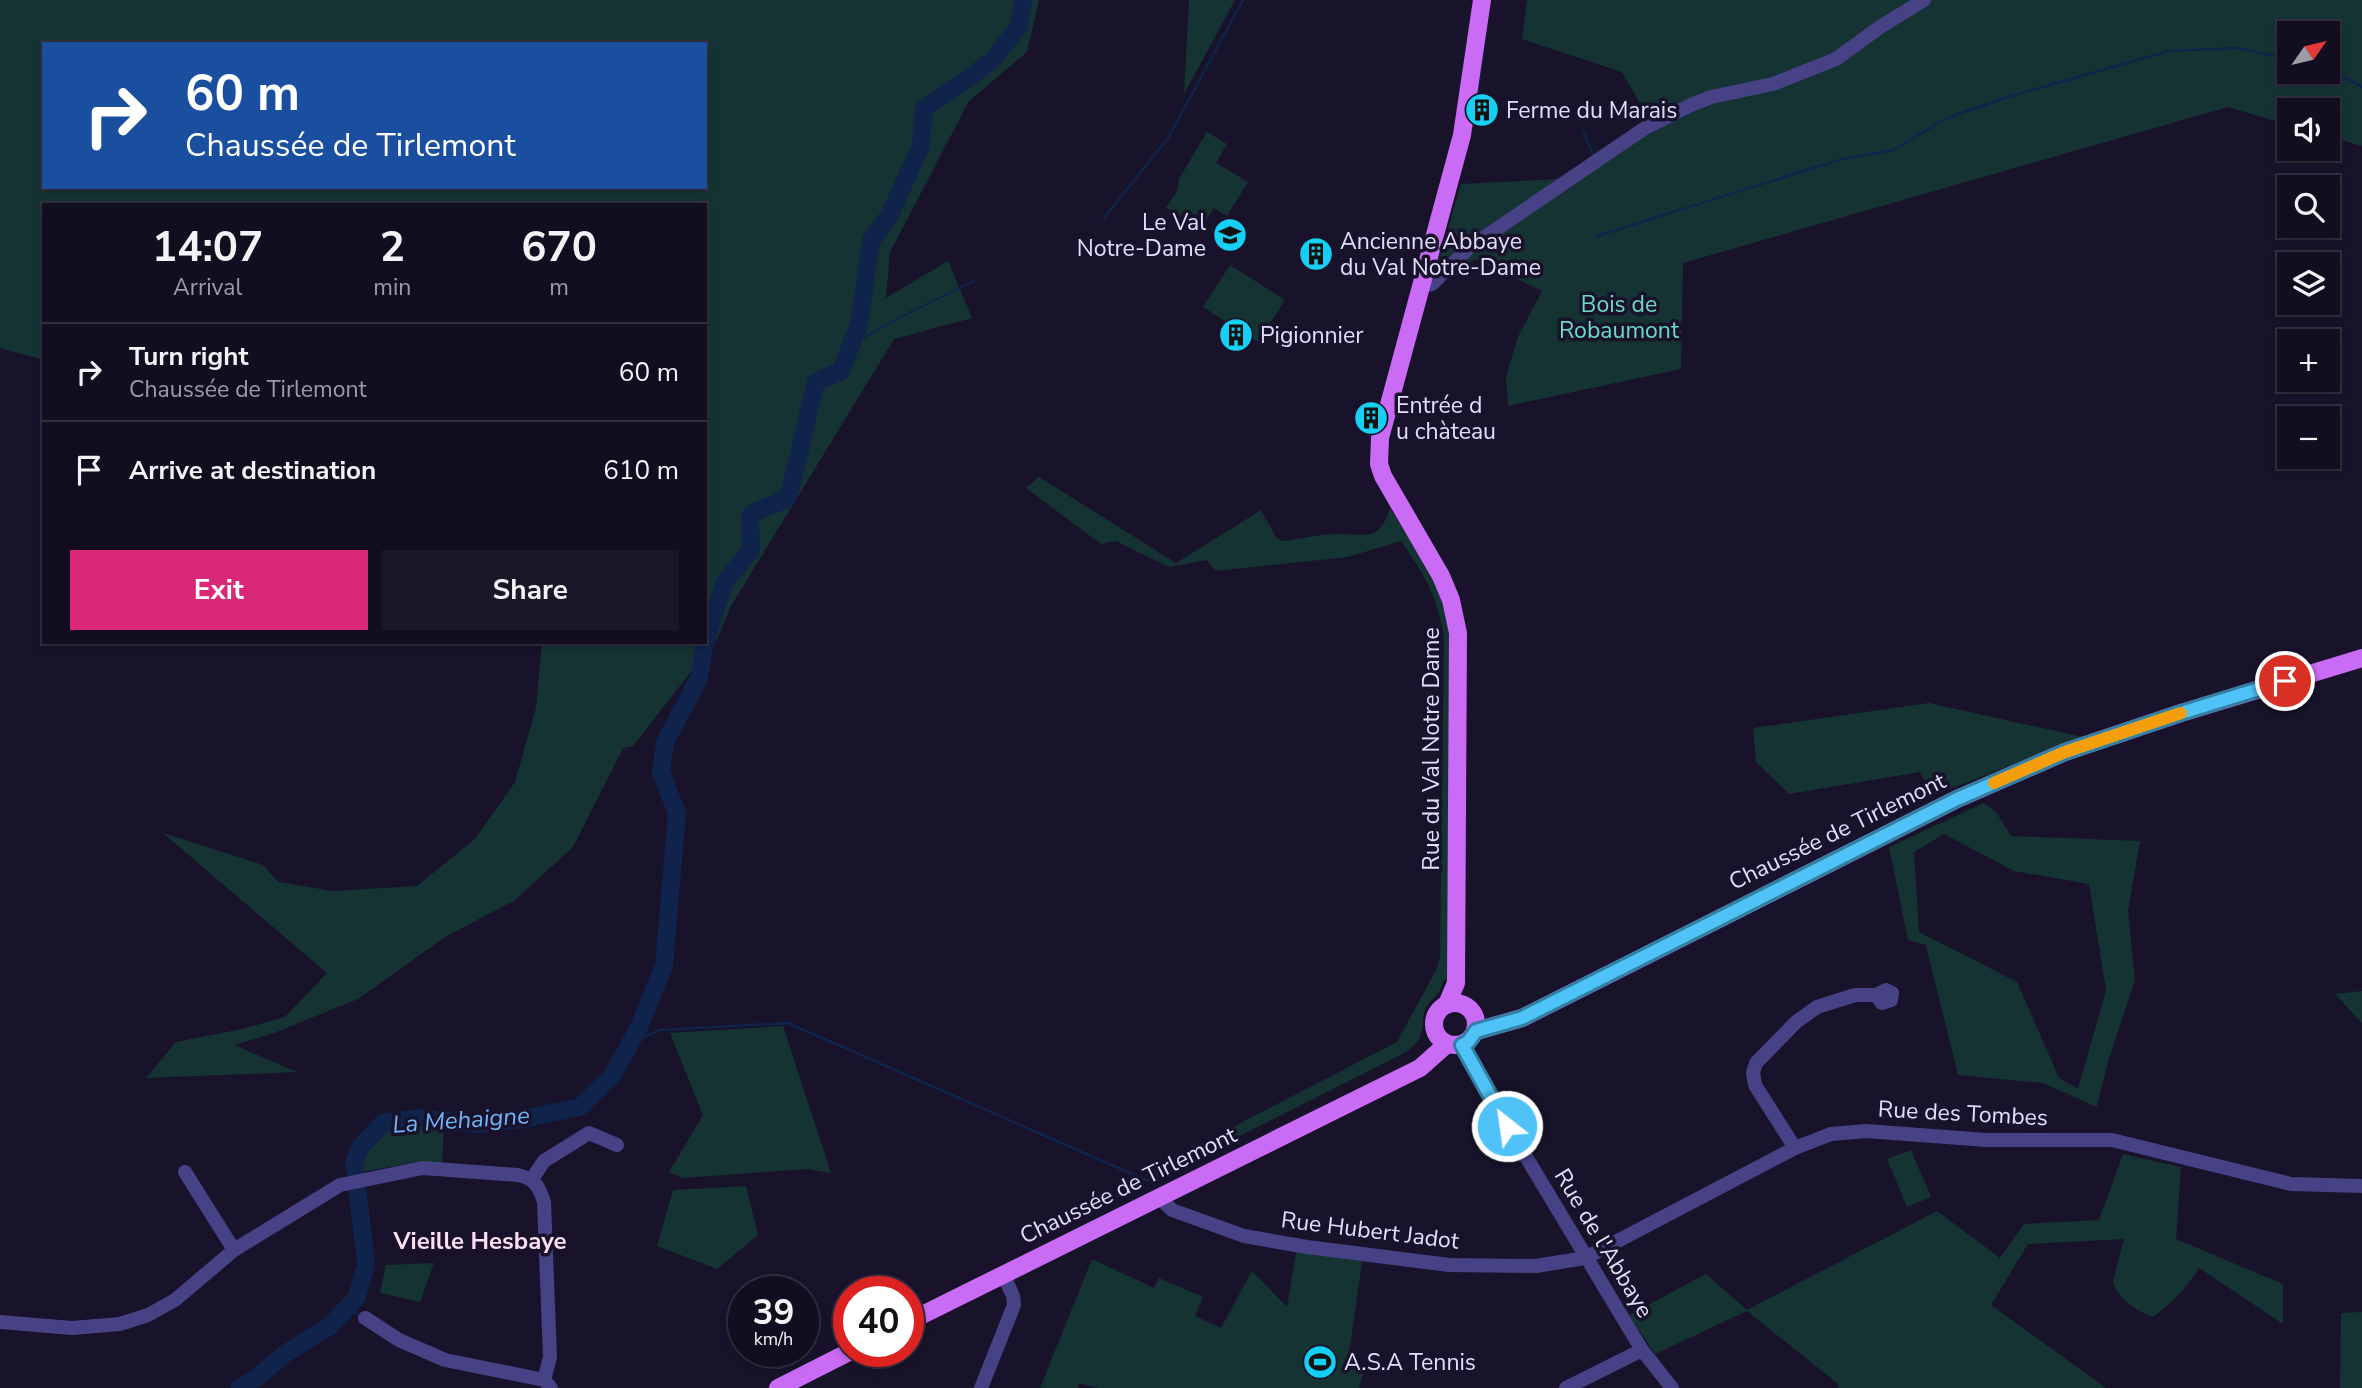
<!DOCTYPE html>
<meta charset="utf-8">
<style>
:root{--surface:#120e20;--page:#1b1729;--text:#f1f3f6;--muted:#9c9ca5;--line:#312e3e;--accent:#db2777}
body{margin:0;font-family:"Nunito Sans",sans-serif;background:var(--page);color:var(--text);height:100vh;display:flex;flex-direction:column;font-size:26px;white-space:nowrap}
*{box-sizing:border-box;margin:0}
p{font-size:23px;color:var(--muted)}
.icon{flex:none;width:38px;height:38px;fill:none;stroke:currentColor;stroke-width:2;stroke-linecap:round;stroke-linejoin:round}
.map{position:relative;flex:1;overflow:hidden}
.side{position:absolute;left:42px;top:203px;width:665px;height:441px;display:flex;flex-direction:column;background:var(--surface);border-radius:0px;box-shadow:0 4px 10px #0003,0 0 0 2px var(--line)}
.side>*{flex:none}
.guide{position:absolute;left:42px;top:42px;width:665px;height:147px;border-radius:0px;box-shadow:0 4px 10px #0003,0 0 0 2px var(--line);background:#1a4fa0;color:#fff;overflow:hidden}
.needle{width:46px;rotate:56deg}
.buttons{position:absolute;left:2277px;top:21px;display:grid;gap:14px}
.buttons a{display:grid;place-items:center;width:63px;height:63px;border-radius:0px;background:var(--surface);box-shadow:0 4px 10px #0003,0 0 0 2px var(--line);font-size:35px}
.speed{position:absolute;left:728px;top:1276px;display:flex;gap:14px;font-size:35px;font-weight:700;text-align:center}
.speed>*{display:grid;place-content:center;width:91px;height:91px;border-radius:50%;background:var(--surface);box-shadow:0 4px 10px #0003,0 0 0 2px var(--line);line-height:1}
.speed small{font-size:18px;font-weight:400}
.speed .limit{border:10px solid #d22;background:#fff;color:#111}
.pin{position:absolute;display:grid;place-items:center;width:60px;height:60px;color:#fff;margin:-30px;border:4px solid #fff;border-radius:50%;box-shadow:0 2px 7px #0007}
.me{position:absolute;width:77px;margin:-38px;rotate:330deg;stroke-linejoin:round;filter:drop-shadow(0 0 5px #0008)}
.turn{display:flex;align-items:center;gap:24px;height:147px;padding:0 28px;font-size:32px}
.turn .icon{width:91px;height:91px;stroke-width:2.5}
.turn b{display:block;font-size:49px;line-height:60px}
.eta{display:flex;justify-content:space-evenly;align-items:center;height:119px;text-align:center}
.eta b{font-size:42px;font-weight:700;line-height:49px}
.action{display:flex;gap:14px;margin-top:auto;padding:14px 28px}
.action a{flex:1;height:80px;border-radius:0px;background:var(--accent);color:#fff;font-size:28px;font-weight:700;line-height:80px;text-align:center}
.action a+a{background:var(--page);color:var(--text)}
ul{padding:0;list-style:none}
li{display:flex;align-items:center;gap:21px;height:98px;padding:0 28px;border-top:2px solid var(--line)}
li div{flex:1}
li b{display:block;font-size:26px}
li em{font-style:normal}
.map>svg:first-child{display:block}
.green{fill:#163334;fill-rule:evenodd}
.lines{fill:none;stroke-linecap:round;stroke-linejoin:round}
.stream{stroke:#10234b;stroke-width:2.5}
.river{stroke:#10234b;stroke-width:18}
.minor{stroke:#474186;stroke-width:14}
.major{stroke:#ca6bf6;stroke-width:18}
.route-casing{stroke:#337fa1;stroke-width:18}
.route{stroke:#4fc3f7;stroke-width:12}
.slow{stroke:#f59e0b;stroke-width:12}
.labels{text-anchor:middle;stroke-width:7;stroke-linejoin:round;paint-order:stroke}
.poi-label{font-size:23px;fill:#e3ddfd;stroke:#18132a;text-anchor:start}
.park-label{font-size:23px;fill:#6cdac5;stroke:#18132a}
.street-label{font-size:23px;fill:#e3ddfd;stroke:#18132a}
.water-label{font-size:24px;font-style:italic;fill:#72b2f7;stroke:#18132a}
.neighbourhood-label{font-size:24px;font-weight:bold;fill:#fddff1;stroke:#18132a}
</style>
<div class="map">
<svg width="2362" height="1388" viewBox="0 0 2362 1388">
<rect width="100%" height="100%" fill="#18132a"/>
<path class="green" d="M0,0H1039L1027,52L969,101L890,252L886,298L948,261L972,318L894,339L731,606L718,637L633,746L623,748L573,847L515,900L445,937L358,999L274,1033L234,1045L297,1072L146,1078L176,1042L242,1029L285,1017L327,973L163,833L263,865L278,882L333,891L417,886L475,839L515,782L536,708L542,642H705V205H44V360L0,348ZM44,44H705V187H44Z
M1189,0H1235L1184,94Z
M1527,0H2362V146L2328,136V110H2289V125L2228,107L1683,263L1681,369L1508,406L1506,376L1518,337L1542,291L1475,259L1461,270L1454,255L1441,265L1438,262L1461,184L1558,179L1650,121L1622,72L1522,39ZM2289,33H2328V72H2289Z
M1207,132L1227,144L1216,163L1248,182L1227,216L1214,208L1201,229L1166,208L1177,191L1179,179Z
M1230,265L1285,300L1258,342L1203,307Z
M1039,477L1176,563L1261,510L1276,537L1282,541C1300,539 1320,534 1338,534C1367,534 1379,543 1390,508L1432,575L1452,626L1450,979L1443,981C1440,996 1433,996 1426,1008C1422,1015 1424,1022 1422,1030C1419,1048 1401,1054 1387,1062L1154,1179L1150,1170L1397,1042L1436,970L1440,958L1444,637C1437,594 1425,576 1401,541L1348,557L1215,571L1207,560L1169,567L1116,541L1101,544L1026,488Z
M1929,703L2083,737L1932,796L1920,772L1789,794L1756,762L1753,728Z
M1984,803L1996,812L2011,836L2140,841L2128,911L2135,980L2108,1062L2097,1107L2043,1083L1958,1075L1926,945L1908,940L1889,847ZM1944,834L2014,871L2089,884L2106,990L2078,1089L2059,1078L2017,982L1919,932L1914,852Z
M2362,991V1023L2335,994Z
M783,1026L831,1173L808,1169L683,1178L669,1172L703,1115L670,1033Z
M423,1124L444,1127L442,1163L418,1162L361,1172C364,1131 390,1129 423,1124Z
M1911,1150L1931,1197L1907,1207L1887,1159Z
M2123,1154L2181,1167L2176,1239L2283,1284V1324L2199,1268C2186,1288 2173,1303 2153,1317C2135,1310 2120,1301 2113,1282L2124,1239L2028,1244L1991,1305L2106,1388H1839L1837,1383L1747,1311L1655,1354L1629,1315L1706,1274L1747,1310L1937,1211L2000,1258L2024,1224L2099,1220Z
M746,1186L758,1235L717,1269L657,1246L673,1190Z
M1296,1252L1362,1261L1348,1362L1364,1370L1359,1388H1098L1079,1383L1078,1388H1040L1092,1259L1154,1288L1159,1278L1203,1297L1195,1316L1221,1328L1252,1271L1287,1307Z
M434,1263L420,1302L380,1293L386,1265Z
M2362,1312V1388H2340L2341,1313Z"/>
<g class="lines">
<path class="stream" d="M2328,72L2350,80L2362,87
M1478,92L1483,50
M1583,130L1593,155
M1104,218L1168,138L1243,0
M1597,236L1842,159L1894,150L1943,120L2001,99L2169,51L2237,48L2289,59
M852,344L906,314L974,281
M631,1043L660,1030L788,1023L1148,1181
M347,1308L358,1314"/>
<path class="river" d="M705,641L725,582L751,550L750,516L759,510L787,499C800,460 805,421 816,382L841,371L859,324L871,241L890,214L921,146L924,109L992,61L1019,26L1023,0
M240,1388L255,1379L286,1353L330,1326L357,1297L366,1264L354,1162L361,1146L383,1123L420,1118L478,1124L523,1119L580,1107L612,1076L639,1027L664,965L677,813L661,772L665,743L699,678L705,642"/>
<path class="minor" d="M1420,286L1432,284L1470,247L1645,128L1691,105L1711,97L1773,84L1836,59L1880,27L1924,0
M1462,1045L1468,1060L1642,1350L1672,1388
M1795,1148L1755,1085L1753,1073L1756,1063L1796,1022L1817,1007L1855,995H1876L1882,1003L1891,1000L1892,993L1886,990L1876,995
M185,1172L234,1250
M532,1179L544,1161L589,1133L617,1145
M1159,1197L1172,1210L1244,1236L1307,1247L1449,1265L1536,1266L1585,1258L1795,1148L1831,1134L1866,1131L1986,1140H2112L2291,1184L2362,1186
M365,1318L399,1340L445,1360L544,1380L551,1388
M0,1322L72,1328L120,1324L148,1315L175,1300L234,1250L340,1185L423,1168L518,1175C535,1179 539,1186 544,1202L550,1357L544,1380
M981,1388L1014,1305L1013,1296L1003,1274
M1566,1388L1642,1350"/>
<path class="major" d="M1434 1024a21 21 0 1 1 42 0a21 21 0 1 1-42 0Z
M1447,1004L1456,983L1458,633L1451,600L1441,576L1383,476L1379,464L1380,438L1462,135L1482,0
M1476,1031L1522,1018L1957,799L2065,752L2181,713L2362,658
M908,1322L1420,1068L1447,1044
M778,1388L851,1351"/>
</g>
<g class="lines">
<g class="route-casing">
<path id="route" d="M1507,1126L1462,1045L1468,1042L1476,1031L1522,1018L1957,799L2065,752L2181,713L2285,681"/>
</g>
<use href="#route" class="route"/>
<path class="slow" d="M1994,783L2065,752L2181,713"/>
</g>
<defs>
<g id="building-disc" transform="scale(1.75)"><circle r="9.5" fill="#15d0f2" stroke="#18132a"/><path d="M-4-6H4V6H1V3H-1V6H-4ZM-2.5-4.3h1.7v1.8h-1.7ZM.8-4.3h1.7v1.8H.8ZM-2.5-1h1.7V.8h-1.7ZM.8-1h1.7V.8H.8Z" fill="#111"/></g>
<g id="school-disc" transform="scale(1.75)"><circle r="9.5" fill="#15d0f2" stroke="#18132a"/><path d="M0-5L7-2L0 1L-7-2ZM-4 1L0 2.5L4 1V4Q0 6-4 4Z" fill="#111"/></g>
<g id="stadium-disc" transform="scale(1.75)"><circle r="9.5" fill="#15d0f2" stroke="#18132a"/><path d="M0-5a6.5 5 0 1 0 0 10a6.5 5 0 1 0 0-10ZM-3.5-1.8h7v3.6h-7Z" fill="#111"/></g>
</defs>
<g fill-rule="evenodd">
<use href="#building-disc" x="1482" y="110"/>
<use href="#school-disc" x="1230" y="235"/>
<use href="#building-disc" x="1316" y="254"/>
<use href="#building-disc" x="1236" y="335"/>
<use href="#building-disc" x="1371" y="418"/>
<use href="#stadium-disc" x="1320" y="1362"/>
</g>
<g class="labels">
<g class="poi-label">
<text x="1506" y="118">Ferme du Marais</text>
<text x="1206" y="230" text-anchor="end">Le Val<tspan x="1206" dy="26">Notre-Dame</tspan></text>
<text x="1340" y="249">Ancienne Abbaye<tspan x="1340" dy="26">du Val Notre-Dame</tspan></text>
<text x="1260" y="343">Pigionnier</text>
<text x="1396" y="413">Entrée d<tspan x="1396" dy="26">u chàteau</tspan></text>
<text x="1344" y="1370">A.S.A Tennis</text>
</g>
<g class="park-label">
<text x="1619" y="312">Bois de<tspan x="1619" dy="26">Robaumont</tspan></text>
</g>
<g class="street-label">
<text transform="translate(1431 749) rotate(-90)" y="8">Rue du Val Notre Dame</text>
<text transform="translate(1837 831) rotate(-26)" y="8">Chaussée de Tirlemont</text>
<text transform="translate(1963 1113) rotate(3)" y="8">Rue des Tombes</text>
<text transform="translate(1128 1185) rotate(-26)" y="8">Chaussée de Tirlemont</text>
<text transform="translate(1370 1230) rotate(7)" y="8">Rue Hubert Jadot</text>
<text transform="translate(1604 1243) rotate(59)" y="8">Rue de l'Abbaye</text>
</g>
<g class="water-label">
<text transform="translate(461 1120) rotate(-4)" y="8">La Mehaigne</text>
</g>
<g class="neighbourhood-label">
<text x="480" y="1249">Vieille Hesbaye</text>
</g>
</g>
</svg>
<div class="buttons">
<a><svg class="needle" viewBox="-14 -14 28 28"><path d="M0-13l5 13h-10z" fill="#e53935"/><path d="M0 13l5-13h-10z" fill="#9c9ca5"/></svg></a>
<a><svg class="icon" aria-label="sound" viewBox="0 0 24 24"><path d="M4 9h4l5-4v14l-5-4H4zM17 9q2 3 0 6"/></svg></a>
<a><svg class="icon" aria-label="search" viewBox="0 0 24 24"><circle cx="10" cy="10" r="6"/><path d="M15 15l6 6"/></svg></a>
<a><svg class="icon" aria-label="layers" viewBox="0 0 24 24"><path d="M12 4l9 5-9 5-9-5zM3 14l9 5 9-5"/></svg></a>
<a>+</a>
<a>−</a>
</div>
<div class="speed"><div>39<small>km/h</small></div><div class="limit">40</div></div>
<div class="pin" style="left:2285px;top:681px;background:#d93025"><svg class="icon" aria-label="arrive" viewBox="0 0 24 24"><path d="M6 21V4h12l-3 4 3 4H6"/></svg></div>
<svg class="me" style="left:1507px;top:1126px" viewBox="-20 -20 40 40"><circle r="17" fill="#4fc3f7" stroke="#fff" stroke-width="3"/><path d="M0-11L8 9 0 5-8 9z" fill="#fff"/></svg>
<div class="guide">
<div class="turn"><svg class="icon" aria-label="right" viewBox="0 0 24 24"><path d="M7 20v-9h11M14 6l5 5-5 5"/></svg><div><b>60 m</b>Chaussée de Tirlemont</div></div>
</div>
<section class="side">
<div class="eta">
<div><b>14:07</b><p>Arrival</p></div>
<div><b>2</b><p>min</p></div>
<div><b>670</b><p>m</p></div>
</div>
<ul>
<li><svg class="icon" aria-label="right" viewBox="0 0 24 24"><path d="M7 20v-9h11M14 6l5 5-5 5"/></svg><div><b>Turn right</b><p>Chaussée de Tirlemont</p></div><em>60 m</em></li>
<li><svg class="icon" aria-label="arrive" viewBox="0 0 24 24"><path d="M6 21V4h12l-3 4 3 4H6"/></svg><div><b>Arrive at destination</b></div><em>610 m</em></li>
</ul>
<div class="action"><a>Exit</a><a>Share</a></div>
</section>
</div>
